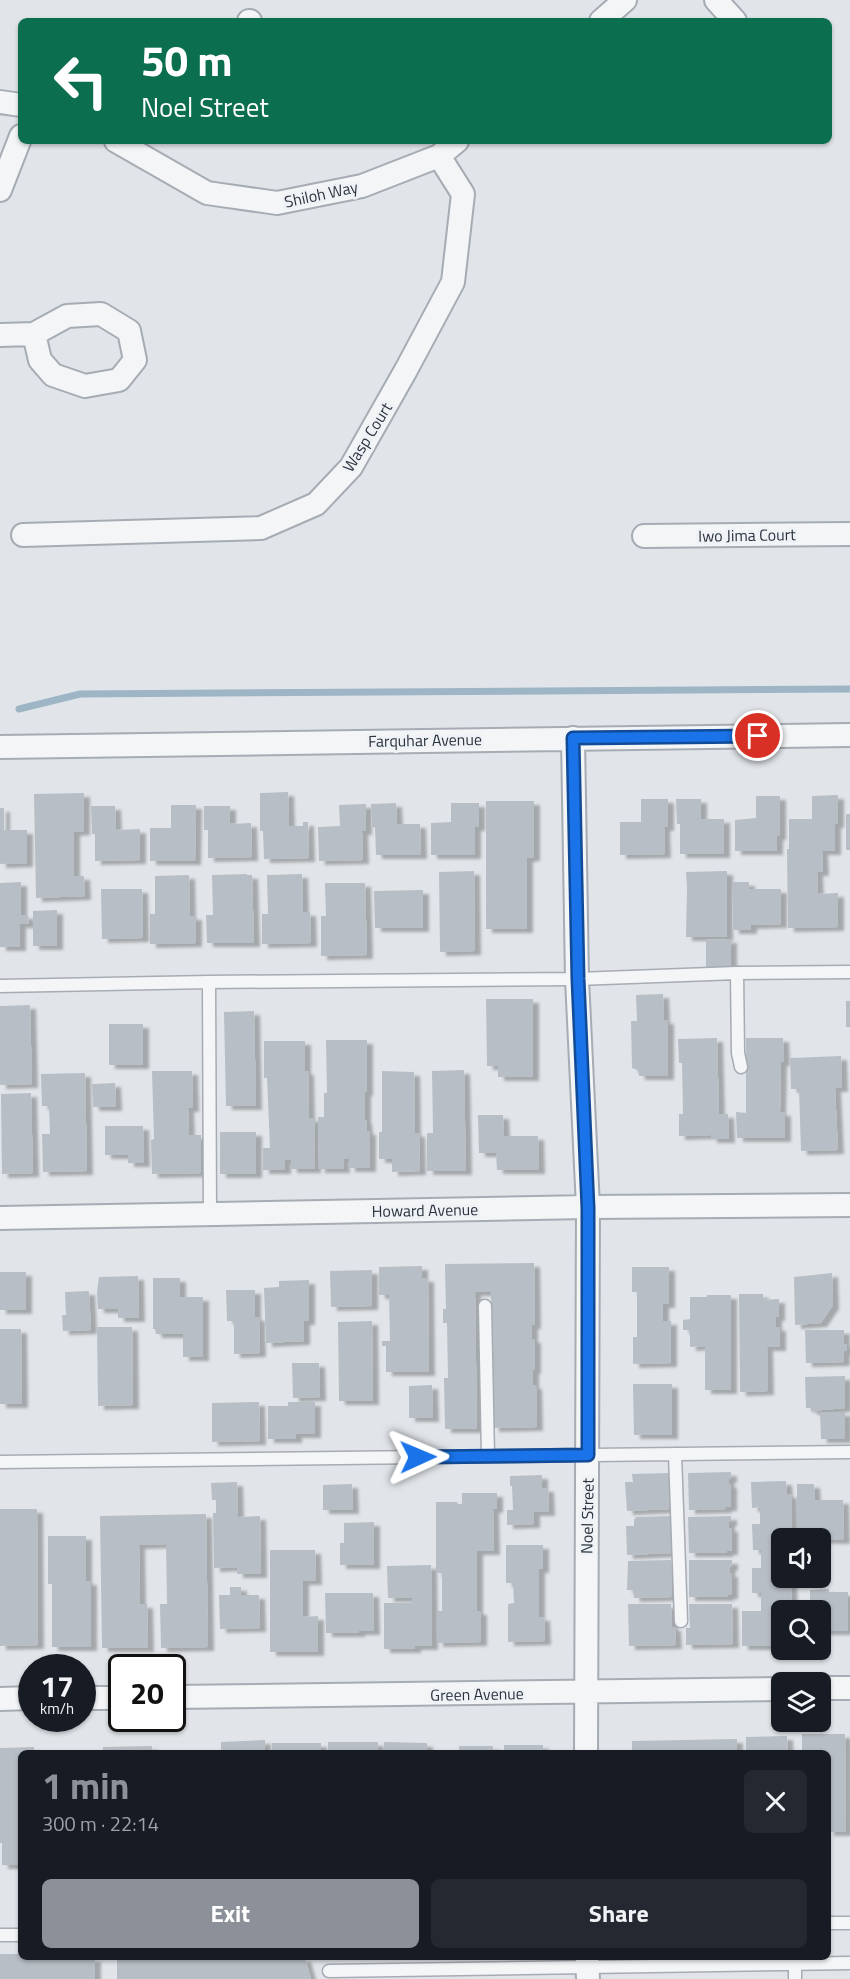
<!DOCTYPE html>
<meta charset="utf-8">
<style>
:root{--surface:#171b24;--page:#242831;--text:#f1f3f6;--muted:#9ea1a6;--accent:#8c9099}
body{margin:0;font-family:"Titillium Web",sans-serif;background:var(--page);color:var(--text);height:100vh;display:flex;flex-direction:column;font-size:22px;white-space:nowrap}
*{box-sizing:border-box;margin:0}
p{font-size:20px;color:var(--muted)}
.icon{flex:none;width:33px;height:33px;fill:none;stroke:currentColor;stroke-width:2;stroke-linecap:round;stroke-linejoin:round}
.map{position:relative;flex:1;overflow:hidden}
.panel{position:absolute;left:18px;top:1750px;width:813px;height:210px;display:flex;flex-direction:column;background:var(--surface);border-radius:9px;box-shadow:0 2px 4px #0004}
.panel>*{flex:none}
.hud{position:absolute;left:18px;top:18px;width:814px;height:126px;border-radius:9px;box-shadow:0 2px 4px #0004;background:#0b6e4f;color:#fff;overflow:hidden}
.buttons{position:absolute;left:771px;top:1528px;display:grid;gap:12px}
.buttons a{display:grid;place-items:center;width:60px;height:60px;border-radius:9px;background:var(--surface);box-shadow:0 2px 4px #0004;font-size:30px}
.speed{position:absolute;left:18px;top:1654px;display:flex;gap:12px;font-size:30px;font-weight:700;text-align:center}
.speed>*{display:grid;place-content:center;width:78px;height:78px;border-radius:50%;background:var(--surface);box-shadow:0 2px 4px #0004;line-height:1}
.speed small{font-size:15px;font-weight:400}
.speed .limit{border:3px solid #111;border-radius:9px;background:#fff;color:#111}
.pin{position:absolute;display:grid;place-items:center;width:51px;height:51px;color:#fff;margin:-26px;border:3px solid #fff;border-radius:50%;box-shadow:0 2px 6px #0007}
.me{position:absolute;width:66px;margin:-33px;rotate:89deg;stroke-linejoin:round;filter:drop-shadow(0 0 4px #0008)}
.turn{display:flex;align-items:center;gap:21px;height:126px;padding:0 24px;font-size:27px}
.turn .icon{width:78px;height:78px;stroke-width:2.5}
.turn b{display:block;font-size:42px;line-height:51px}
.round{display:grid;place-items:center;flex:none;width:63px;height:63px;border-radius:9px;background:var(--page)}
.headline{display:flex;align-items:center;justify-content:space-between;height:102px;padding:0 24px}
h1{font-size:36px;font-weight:700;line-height:45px;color:var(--accent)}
.action{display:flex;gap:12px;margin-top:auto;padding:12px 24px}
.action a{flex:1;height:69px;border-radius:9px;background:var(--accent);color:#fff;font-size:24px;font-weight:700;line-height:69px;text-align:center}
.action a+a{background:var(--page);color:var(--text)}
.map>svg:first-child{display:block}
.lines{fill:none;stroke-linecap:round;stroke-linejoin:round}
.stream{stroke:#9eb5c6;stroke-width:7}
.building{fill:#b8bec5;filter:url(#shadow)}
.service-casing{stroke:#a6acb3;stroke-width:15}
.minor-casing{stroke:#a6acb3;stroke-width:26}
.service{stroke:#f3f5f7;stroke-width:12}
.minor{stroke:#f3f5f7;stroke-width:22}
.route-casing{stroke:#114b97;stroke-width:15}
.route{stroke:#1a73e8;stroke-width:10}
.labels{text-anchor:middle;stroke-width:6;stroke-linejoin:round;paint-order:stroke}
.street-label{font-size:16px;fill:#2a333f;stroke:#f0f3f6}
</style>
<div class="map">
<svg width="850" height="1979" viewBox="0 0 850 1979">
<defs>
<filter id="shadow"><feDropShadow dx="6" dy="4" stdDeviation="1.5" flood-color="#0004"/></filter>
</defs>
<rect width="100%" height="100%" fill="#e1e5e9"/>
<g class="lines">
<path class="stream" d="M19,709L80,694L850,689"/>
</g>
<path class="building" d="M288,792L289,826H303V822H308L309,858L264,859L263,831H260V793Z
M84,793V831L74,832V876H84L85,896L36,898L34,794Z
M838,795V824H835V851H822L823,872H817L818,894L838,893V927L788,928L787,849H789V819H812V796Z
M756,796H780V836H777V851H735V820L756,818Z
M641,799H668V827H664L665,854L620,855V822H641Z
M676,799H701V819H724V854H680V824H677Z
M486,801H534V857L527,858V929H486Z
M396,803L397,824H420L421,855H376L375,827L372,828L371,804Z
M451,803H479V827H475V855H431V823L451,822Z
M366,804V831H362L363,860L319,861L318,827L340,826L339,805Z
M171,805H196L195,861H150V828H171Z
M91,806H115L116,830L140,829V860L95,861V834H92Z
M204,806H230V824L251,823L252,857L208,858V830H204Z
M0,808H4V830H27V863L0,864Z
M846,814H850V850H846Z
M474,871L475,951L440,952L439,872Z
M727,871V937H686L687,887L686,872Z
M247,874V875H252L254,943H207L206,915H213L212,875Z
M302,874L303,912H310L311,943L262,944V914H268L267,875Z
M189,875L190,916H196V943L150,944V914H155V876Z
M21,882V915H28L29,924H20V947H0V883Z
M732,882H749V889H781V924L751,925V930H733Z
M325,883H365L367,955L321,956V916H326Z
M101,889H142L143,938L102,939Z
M423,890V928H375L374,891Z
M57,910V946H33V911Z
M731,939V967H706V940Z
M663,994L664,1020H668V1076H639L638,1070L632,1068L631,1021H637L636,995Z
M486,999H533V1077H498V1066H487Z
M846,1001H850V1027H846Z
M30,1005L32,1084L0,1085V1006Z
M254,1011L256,1106H226L224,1012Z
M109,1024H143V1065H109Z
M717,1038L719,1114H728L729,1139H711V1135L679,1136V1114H683L682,1063H679L678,1039Z
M746,1038H783L784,1062H781L780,1112H785V1138H737L736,1112L746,1113Z
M326,1040H367V1092H365V1120H366L367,1131H370V1168H349V1159H343L344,1169H319L318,1117H324V1093H327Z
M264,1041H305V1071H308L309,1118H315V1169H291V1160H285V1170H263V1148H270L267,1078H264Z
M841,1056L842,1088H835L838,1150L801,1151L799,1089H791L790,1058Z
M464,1070L466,1171H427V1133H433L432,1071Z
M152,1071H192L193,1108H188L189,1135H201V1173L152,1174L151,1140L154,1139Z
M382,1071L414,1072L415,1133H419L420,1171L392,1172V1159H379V1132H382Z
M85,1073L87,1171L43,1172L42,1134H50L49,1106H42L41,1074Z
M115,1083L116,1107H93L92,1084Z
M31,1093L33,1173L2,1174L1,1094Z
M478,1115H503L504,1136H538L539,1170H497L496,1153H479Z
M105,1126H143L144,1163H128V1155H105Z
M220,1132H256V1174H220Z
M534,1263L535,1325H532V1339H535V1370H533V1385H536L537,1427L493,1428L491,1292H475L477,1429H445L444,1378H448L447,1323H443V1309H446L445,1264Z
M422,1266V1278H428L429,1372H386V1346H382V1341H390L389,1295H379V1267Z
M632,1267H669V1304H663V1321H671V1363L633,1364V1337H637V1292H632Z
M372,1270V1306L331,1307L330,1271Z
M0,1272H26V1310H0Z
M832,1273L833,1305L821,1323L795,1325L794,1277Z
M138,1276L139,1318H118V1309H98L97,1292L99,1277Z
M153,1278H180V1297H203V1357H183V1334H156L155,1329H153Z
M309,1280V1321H304V1341L266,1343L264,1288L279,1287V1281Z
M226,1290H255V1317H259L260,1353L234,1354V1321H227Z
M89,1291L91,1330L63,1331L62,1315H66L65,1292Z
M739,1294H763V1300L779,1299V1317H776V1327H780V1347H767L768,1391L740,1392Z
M707,1295H731V1390H705V1346L690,1347V1330H683V1320L690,1319V1297H707Z
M372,1321L373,1401H339L338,1322Z
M97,1327H132L133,1405L98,1406Z
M0,1329H21L22,1404H0Z
M805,1330H844V1344H847V1351H844V1362L806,1363Z
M292,1363H319L320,1397L293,1398Z
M845,1376V1408L811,1411V1408H806L805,1377Z
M633,1384H672V1435H634Z
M432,1385L433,1418H409V1386Z
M259,1402L260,1441L212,1442V1403Z
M288,1402H315V1434H296V1439H268V1406H288Z
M820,1412H845V1439H821Z
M731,1472V1479H728L729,1484H731V1507H726V1509L689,1510L688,1473Z
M670,1473V1509L627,1511L625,1482H633L632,1474Z
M542,1475V1488H548L549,1512H534V1524L507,1525V1510H513L512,1486H510V1476Z
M786,1481L787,1494H791L792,1528H787V1539H782V1578L791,1580L792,1611H782V1646H742V1611H761V1593H752V1568H761V1550H753L752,1524H760V1507L752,1508L751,1482Z
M237,1482L238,1517L260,1516L261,1574H237V1567L214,1568L213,1513H216V1500H212L211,1483Z
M352,1484L353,1510H323V1485Z
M797,1484H814L815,1500H843L844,1540L797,1539Z
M462,1493H497V1509H493L494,1551H477V1611H481V1642L437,1643V1611H442V1573H436V1502H457L458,1504H462Z
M0,1509H37L38,1645L0,1646Z
M206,1514L208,1647L161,1648L160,1604H167L166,1544L139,1545L140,1604H147L148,1648H102L100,1516Z
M670,1516L671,1553L627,1555L626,1526H634V1519H636L635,1517Z
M731,1516V1522H729V1528H732V1551H727V1553H689L688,1517Z
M374,1522V1565H340V1543H344V1523Z
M48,1536H86V1581H91V1647H52V1584H48Z
M506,1545H543V1569H539V1617H544L545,1641L508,1642V1604L514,1603L513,1583H506Z
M270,1550H315L316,1581H303V1617L318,1616V1652H270Z
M671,1560L672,1597L634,1598L633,1590H627L628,1561Z
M689,1560H732V1567L730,1566L729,1573H732V1595H728V1597H689Z
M431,1565L432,1646H415V1649H384V1603H412V1598H388L387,1566Z
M230,1587H241V1595H259L260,1628L220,1629L219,1595H230Z
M829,1589V1592H848V1631H820V1611H810V1590Z
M325,1593H373L374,1631H359V1633H326Z
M628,1604H671L672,1627H675L676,1645L629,1646Z
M689,1604H732L733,1644L686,1645V1628H690Z
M802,1734H845L846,1832H828V1754H802Z
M787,1736L788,1754H746V1737Z
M737,1739V1754H632V1741Z
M265,1740V1754H221V1742Z
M328,1742H378V1754H328Z
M384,1742L427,1743V1754H384Z
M272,1743H321V1754H272Z
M504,1745H543V1754H504Z
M152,1746V1754H103V1747Z
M459,1746H493V1754H459Z
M34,1747V1754H21V1865H2V1843H0V1748Z
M0,1954H21V1958H95V1979H0Z
M117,1958H305L311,1979H117Z"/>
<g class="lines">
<g class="service-casing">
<path id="service" d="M737,973L738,1053L741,1067
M209,982L210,1214
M0,986L209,982L577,979L737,973L850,972
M485,1306L488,1456
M675,1454L681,1621
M0,1462L850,1452
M828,1923H850
M0,1935H21
M795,1964V1979
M329,1971L850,1963"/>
</g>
<g class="minor-casing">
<path id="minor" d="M716,0L735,21
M249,21H250
M601,21L625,0
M0,102L21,105
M116,141L207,193L277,203L362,186L439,156L457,141
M0,190L21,136
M0,335L34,334L67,316L101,314L129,331L135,360L119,380L85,386L53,375L40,360L34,334
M23,535L261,528L316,504L351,467L406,370L453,282L463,194L439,156
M644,536L850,534
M573,738L577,979L588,1207L586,1754
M0,747L850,735
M0,1218L588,1207L850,1205
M820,1688H850
M172,1697L782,1689
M82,1698H122
M0,1699L32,1698
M587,1958L588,1979"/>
</g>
<use href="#service" class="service"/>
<use href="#minor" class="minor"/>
</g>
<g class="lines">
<g class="route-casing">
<path id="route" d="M418,1457L588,1455V1208L578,979L573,738L758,736"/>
</g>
<use href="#route" class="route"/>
</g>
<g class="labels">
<g class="street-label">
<text transform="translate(321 194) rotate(-12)" y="6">Shiloh Way</text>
<text transform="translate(367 437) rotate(-58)" y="6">Wasp Court</text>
<text transform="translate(747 535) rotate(-1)" y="6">Iwo Jima Court</text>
<text transform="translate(425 740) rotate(-1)" y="6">Farquhar Avenue</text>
<text transform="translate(425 1210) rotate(-1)" y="6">Howard Avenue</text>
<text transform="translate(587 1516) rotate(-89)" y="6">Noel Street</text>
<text transform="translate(477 1694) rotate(-1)" y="6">Green Avenue</text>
</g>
</g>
</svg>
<div class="buttons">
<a><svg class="icon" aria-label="sound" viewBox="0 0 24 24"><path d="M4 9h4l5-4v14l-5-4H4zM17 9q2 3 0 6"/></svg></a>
<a><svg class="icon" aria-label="search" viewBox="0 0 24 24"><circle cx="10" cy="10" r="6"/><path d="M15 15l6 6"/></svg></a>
<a><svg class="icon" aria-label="layers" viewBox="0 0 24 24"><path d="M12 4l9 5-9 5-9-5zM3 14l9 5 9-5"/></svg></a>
</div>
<div class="speed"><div>17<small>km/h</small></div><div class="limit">20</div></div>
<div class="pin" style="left:758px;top:736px;background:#d93025"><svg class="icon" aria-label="arrive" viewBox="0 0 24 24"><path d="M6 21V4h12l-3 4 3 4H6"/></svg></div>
<svg class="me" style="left:418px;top:1457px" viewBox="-20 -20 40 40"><path d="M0-17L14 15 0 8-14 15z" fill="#1a73e8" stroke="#fff" stroke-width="4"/></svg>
<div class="hud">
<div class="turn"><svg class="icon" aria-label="left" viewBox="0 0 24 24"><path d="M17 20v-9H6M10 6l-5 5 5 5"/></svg><div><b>50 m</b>Noel Street</div></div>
</div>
<section class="panel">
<div class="headline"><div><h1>1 min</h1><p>300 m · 22:14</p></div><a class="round"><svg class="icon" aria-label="close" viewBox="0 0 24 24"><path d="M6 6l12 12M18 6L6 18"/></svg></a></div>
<div class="action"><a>Exit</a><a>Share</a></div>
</section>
</div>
